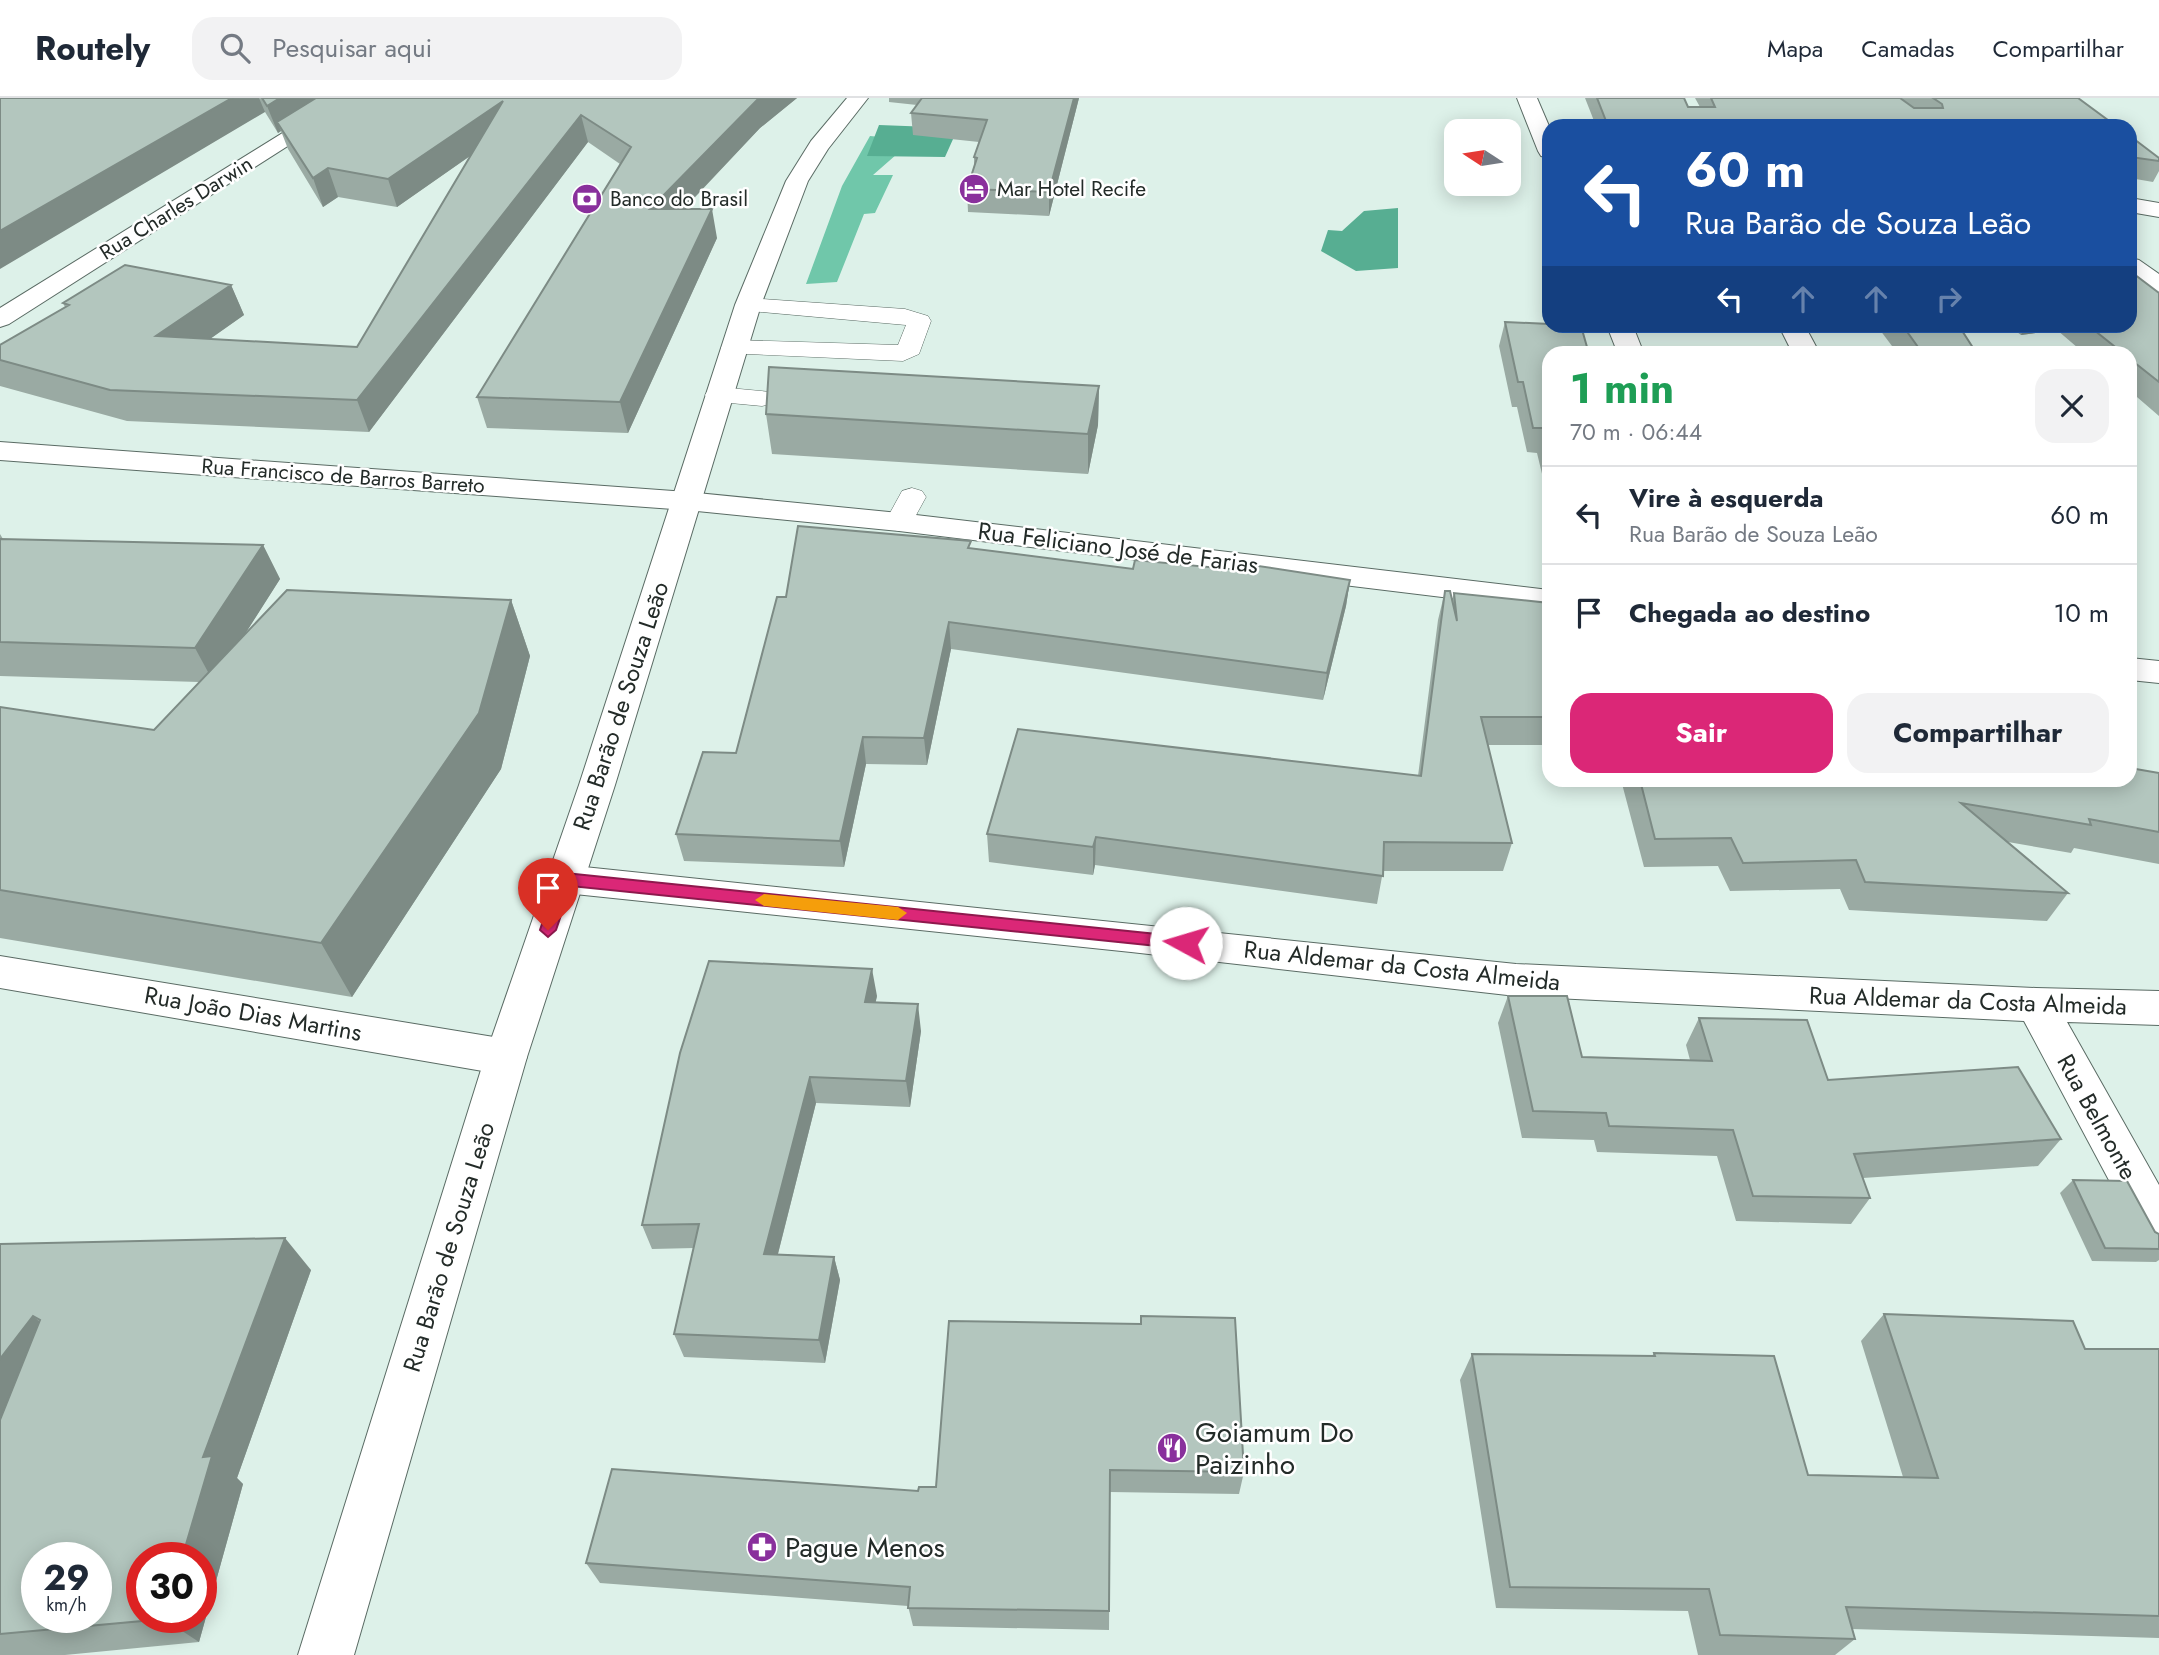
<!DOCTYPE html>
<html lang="pt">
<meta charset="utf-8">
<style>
:root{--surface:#fff;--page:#f2f2f3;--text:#1f2937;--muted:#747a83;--line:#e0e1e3;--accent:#db2777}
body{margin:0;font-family:Jost,sans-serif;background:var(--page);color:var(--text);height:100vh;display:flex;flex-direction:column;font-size:26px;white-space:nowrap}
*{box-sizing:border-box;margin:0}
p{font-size:23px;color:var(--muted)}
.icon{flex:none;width:38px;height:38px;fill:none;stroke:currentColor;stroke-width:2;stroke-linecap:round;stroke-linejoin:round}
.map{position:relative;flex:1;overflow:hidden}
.side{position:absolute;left:1542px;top:248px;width:595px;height:441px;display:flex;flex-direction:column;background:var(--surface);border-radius:21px;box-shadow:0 4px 18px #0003}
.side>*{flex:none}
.banner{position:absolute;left:1542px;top:21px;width:595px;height:214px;border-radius:21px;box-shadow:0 4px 18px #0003;background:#1a4fa0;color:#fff;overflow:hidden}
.needle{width:46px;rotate:282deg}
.tools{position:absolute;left:1444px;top:21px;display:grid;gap:14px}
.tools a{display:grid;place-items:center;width:77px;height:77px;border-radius:14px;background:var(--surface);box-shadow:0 4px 18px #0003;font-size:35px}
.speed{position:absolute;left:21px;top:1444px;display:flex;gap:14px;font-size:35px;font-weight:700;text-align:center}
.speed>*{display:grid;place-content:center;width:91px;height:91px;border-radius:50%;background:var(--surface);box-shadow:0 4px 18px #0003;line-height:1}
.speed small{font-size:18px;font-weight:400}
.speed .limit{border:10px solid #d22;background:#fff;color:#111}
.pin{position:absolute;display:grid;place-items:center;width:60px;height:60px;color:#fff;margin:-72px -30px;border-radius:50% 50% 50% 0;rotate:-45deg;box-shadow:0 0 7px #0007}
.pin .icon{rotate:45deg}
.me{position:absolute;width:77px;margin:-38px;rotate:276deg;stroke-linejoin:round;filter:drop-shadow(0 0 5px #0008)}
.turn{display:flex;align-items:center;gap:24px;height:147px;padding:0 28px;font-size:32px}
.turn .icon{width:91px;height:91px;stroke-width:2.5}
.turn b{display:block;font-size:49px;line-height:60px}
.lanes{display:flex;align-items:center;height:66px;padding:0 28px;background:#0003;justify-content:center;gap:35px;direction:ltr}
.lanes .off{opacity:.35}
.round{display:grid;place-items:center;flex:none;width:74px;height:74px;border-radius:21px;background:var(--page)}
.headline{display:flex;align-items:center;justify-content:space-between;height:119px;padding:0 28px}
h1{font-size:42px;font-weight:700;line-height:52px;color:#1e9e55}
.cta{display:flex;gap:14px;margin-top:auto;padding:14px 28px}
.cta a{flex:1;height:80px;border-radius:21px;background:var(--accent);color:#fff;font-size:28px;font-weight:700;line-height:80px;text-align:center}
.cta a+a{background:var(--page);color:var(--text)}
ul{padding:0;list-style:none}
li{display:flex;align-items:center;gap:21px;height:98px;padding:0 28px;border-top:2px solid var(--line)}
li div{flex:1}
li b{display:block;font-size:26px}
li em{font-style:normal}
header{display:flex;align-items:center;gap:42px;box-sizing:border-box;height:98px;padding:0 35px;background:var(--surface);border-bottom:2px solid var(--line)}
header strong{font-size:33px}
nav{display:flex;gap:38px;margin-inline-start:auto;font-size:24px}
.search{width:490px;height:63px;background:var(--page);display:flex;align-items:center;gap:18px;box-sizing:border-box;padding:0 24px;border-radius:21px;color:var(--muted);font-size:26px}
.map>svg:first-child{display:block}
.forest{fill:#70c7aa}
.water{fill:#57ae92}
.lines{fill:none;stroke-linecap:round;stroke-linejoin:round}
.service-casing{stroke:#5a6b64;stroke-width:1}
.minor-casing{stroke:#5a6b64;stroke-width:2}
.secondary-casing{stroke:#5a6b64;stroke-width:2}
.service{fill:#fff;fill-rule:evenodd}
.minor{fill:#fff;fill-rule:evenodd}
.secondary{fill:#fff;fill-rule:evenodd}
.wall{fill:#9aaaa3}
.shaded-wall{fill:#7d8b85}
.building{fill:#b3c6be;stroke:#7d8b85;stroke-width:2;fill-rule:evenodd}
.route{fill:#db2777;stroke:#8e194d;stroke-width:2}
.slow{fill:#f59e0b}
.labels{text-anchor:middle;stroke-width:5;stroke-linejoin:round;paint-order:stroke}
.far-poi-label{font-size:21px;fill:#232b28;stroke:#fff;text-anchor:start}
.far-street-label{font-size:21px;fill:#232b28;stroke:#fff}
.street-label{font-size:24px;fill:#232b28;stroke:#fff}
.near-poi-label{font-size:28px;fill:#232b28;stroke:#fff;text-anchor:start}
</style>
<header>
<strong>Routely</strong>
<div class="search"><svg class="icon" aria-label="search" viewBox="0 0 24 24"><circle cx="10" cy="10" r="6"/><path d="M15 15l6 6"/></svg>Pesquisar aqui</div>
<nav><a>Mapa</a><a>Camadas</a><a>Compartilhar</a></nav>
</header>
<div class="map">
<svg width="2159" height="1557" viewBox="0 0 2159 1557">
<rect width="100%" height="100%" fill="#ddf1e9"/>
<path class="forest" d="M870,38L913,42L873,77H893L875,115L864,116L837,184L806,186L842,88Z"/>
<path class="water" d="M879,27L958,30L945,59L867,58Z
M1398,110V170L1356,173L1321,153L1328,132L1342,133L1364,113Z"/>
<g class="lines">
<g class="service-casing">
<path id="service" d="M748,200L905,211L928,218L931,223L919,256L903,263L725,255L721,250L725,245L734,242L898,247L906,227L739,212L736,207L739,202Z
M718,289L771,294L775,300L771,306L762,308L709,303L705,297L709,291Z
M912,390L922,393L926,399L909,430L899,433L889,430L885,424L902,393Z"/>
</g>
<g class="minor-casing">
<path id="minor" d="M339,0H363L9,226L0,229V210Z
M1517,0H1537L1549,28V60L1541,58L1538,53Z
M2130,100L2159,105V119L2130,114Z
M1607,228H1633L1644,256H1618Z
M1779,228H1805L1820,256H1793Z
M0,344L687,394L899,415L1549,492V512L899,433L687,412L0,362Z
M2130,560L2159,563V585L2130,582Z
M565,767L1516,866L2036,890L2159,893V927L2067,924L2159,1087V1152L2143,1146L2024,923L1516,898L1131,854L565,795L551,791L546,781L551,771Z
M0,858L506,941L521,947L527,959L521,971L506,977L0,890Z"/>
</g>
<g class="secondary-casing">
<path id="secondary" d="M847,0H868L828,51L808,83L761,207L615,687L527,959L354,1557H298L485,959L579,687L735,207L786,83L811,43Z
M2130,160L2139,162L2159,176V194L2150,192L2130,178Z"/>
</g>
<use href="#service" class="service"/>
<use href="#minor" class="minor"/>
<use href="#secondary" class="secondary"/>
</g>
<path class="wall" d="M0,0H797L760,30L684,111L717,140L628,335L487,330L477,299L620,66L588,44L369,334L127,323L0,288V247L65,209L63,205L231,187L244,217L210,241L357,249L470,58L397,109L338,99L323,109L288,51L281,33L278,35L265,14Z
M889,0H1079L1049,118L968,114L967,91L974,68V59L979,44L913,37L911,15L917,7L889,4Z
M1585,0H1684L1688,9H1700L1695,0H2078L2116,28H1596Z
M2130,38L2159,60V73L2153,84L2130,80Z
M2159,195V318L2130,293V256H2085L2057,232L2021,237L2009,228H2130Z
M1505,224L1549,256V405L1537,355L1527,354L1517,309H1512L1499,248Z
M1877,228H1959L1977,256H1898Z
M1099,288L1098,327L1088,376L772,356L766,316Z
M0,436L3,441L263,447L280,481L246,534L511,502L530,558L501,671L352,899L0,840V609L154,632L199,584L0,578Z
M971,450L1133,471L1350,482L1346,508L1323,602L951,551L927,667L866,666L844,769L684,763L676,736L736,655L786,499Z
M1445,493L1452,502L1454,495L1549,505V647H1488L1512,745L1503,773H1383L1377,806L1095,767L1093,777L989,764L987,736L1418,678L1438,522Z
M2159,675V766L2074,750L2071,755L2008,744L2068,795L2047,823L1849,812L1840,791L1730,793L1718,768L1644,769L1621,682H2130Z
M877,898L875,905L921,933L910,1009L816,1005L778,1156L834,1159L840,1182L825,1265L684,1259L674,1236L694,1150L652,1151L642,1127Z
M1508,898L1582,959L1690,962L1686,947L1699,920L1828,982L2061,1041L2038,1068L1863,1080L1870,1100L1851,1126L1736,1123L1717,1058L1597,1054L1594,1042L1522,1040L1498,925Z
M2073,1082L2159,1136V1162L2156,1164L2092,1163L2060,1095Z
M0,1146L311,1172L237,1380L243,1386L199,1544L65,1557H0Z
M1884,1216L2085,1251H2159V1540L1852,1531L1855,1541L1835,1557H1698L1688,1513L1496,1510L1460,1282L1472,1256L1652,1258L1654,1255L1808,1377L1903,1379L1861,1243Z
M949,1223L1244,1374L1239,1396L1110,1394L1109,1532L913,1528L908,1508L600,1485L586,1465L936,1389Z"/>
<path class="shaded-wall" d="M232,0H259L265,14L0,171V133Z
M280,0H334L277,24L281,33L278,35L267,8Z
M759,0H797L760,30L656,140L650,111Z
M1074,0H1079L1049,118V94Z
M503,3L510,30L397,109L388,81Z
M581,17L588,44L369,334L357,302Z
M328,70L338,99L323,109L313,80Z
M712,111L717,140L628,335L620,304Z
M231,187L244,217L170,269L156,238Z
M2025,228H2060L2057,232L2021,237Z
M1099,288L1098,327L1088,376V336Z
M263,447L280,481L214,585L195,550Z
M1350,482L1346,508L1323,602L1327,575Z
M511,502L530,558L501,671L352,899L321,845Z
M949,524L951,551L927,667L924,640Z
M863,639L866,666L844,769L840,743Z
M1096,739L1095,767L1093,777V749Z
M872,871L877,898L870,930L865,904Z
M918,906L921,933L910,1009L906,983Z
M810,979L816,1005L772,1179L764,1156Z
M285,1140L311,1172L237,1380L243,1386L199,1544L164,1521V1519H201V1460H182L203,1359Z
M834,1159L840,1182L825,1265L819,1242Z
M33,1218L68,1249L0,1343V1261Z"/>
<path class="building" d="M0,0H232L0,133Z
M262,0H280L267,8Z
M316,0H759L650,111H712L620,304L477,299L631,49L581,17L357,302L110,292L0,262V247L69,207L63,205L125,167L231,187L156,238L357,249L503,3L388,81L328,70L313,80L277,24Z
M922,0H1074L1049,94L967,91L977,60L974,59L987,22L911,15Z
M1597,0H1684L1688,9H1715L1711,0H1900L1914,10H1943L1942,6L1933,0H2078L2116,28H1608Z
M2130,38L2159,60V63L2130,59Z
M2130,173L2159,195V284L2130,261V256H2124L2089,228H2130Z
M1505,224L1549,226V228H1581L1589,256H1549V352L1544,330H1533L1523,284H1518Z
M1903,228H1959L1977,256H1923Z
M769,269L1099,288L1088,336L766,316Z
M798,428L971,443L968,450L1133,471L1135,462L1250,473L1252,467L1350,482L1327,575L949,524L924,640L863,639L840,743L676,736L703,654L736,655L777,499H786Z
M0,441L263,447L195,550L0,544Z
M287,492L511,502L479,615L321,845L0,792V609L154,632Z
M1445,493H1450L1457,523L1454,495L1549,505V619H1481L1512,745L1384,744L1383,778L1096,739L1093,749L987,736L1018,631L1421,678Z
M2130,670L2159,675V734L2089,721L2091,727L1961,705L2068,795L1865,784L1856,762L1743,765L1731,740L1655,741L1640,682H2130Z
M709,863L872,871L865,904L918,906L906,983L810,979L764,1156L834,1159L819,1242L674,1236L699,1126L642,1127L680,955Z
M1508,898H1567L1582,959L1712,963L1699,920L1807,922L1828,982L2018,969L2061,1041L1854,1056L1870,1100L1753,1098L1733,1032L1609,1028L1606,1015L1533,1013Z
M2073,1082L2127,1083L2155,1134L2159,1136V1151L2105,1150Z
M285,1140L203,1359L212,1358L182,1460H142V1519H164V1521L0,1536V1322L40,1222L33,1218L0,1261V1146ZM37,1460H96V1519H37Z
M1884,1216L2073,1223L2085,1251H2159V1518L1846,1509L1855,1541L1720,1537L1709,1491L1510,1489L1472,1256L1655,1258L1654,1255L1774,1258L1808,1377L1938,1380Z
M1141,1218L1235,1220L1244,1374L1110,1372L1109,1513L908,1510L910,1489L586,1465L612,1371L918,1393L919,1389H936L949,1223L1141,1226Z"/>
<path class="route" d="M565,775L1186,839L1194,845L1186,851L571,788L556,832L548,839L540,832L557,781Z"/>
<path class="slow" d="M764,796L898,809L907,815L898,822L764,808L755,802Z"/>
<defs>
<g id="hotel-disc" transform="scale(1.575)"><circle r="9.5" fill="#89309c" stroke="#fff"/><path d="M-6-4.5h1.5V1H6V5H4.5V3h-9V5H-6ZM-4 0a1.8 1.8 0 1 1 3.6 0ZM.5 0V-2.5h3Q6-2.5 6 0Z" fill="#fff"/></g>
<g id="bank-disc" transform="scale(1.575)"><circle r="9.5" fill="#89309c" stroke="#fff"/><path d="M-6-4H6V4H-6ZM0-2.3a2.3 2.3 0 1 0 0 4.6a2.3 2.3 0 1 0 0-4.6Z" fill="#fff"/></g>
<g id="restaurant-disc" transform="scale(1.575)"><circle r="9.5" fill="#89309c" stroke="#fff"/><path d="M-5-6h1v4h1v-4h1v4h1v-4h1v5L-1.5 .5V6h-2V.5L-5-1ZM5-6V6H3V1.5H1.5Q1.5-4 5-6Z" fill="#fff"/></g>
<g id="pharmacy-disc" transform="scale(1.575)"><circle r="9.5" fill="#89309c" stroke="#fff"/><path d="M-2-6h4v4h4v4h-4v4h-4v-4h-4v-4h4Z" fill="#fff"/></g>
</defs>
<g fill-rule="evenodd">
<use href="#hotel-disc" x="974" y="91"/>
<use href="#bank-disc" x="587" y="101"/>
<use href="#restaurant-disc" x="1172" y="1350"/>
<use href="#pharmacy-disc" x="762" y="1449"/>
</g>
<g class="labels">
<g class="far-poi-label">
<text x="997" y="98">Mar Hotel Recife</text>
<text x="610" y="108">Banco do Brasil</text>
</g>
<g class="far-street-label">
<text transform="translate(176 110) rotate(-32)" y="7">Rua Charles Darwin</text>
<text transform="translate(343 378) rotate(4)" y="7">Rua Francisco de Barros Barreto</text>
</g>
<g class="street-label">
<text transform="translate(1118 450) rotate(7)" y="8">Rua Feliciano José de Farias</text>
<text transform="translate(621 608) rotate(-72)" y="8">Rua Barão de Souza Leão</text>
<text transform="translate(1402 868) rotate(6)" y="8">Rua Aldemar da Costa Almeida</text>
<text transform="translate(1968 903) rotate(2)" y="8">Rua Aldemar da Costa Almeida</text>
<text transform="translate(253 916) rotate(10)" y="8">Rua João Dias Martins</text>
<text transform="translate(2097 1019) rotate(61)" y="8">Rua Belmonte</text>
<text transform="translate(449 1149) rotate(-73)" y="8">Rua Barão de Souza Leão</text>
</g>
<g class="near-poi-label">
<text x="1195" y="1344">Goiamum Do<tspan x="1195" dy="32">Paizinho</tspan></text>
<text x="785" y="1459">Pague Menos</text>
</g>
</g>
</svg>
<div class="tools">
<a><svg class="needle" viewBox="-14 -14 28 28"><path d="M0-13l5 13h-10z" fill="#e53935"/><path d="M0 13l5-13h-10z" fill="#747a83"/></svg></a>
</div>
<div class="speed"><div>29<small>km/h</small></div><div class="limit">30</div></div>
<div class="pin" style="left:548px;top:832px;background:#d93025"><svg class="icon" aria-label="arrive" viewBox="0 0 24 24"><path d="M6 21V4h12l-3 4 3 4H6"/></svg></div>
<svg class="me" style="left:1186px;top:845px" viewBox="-20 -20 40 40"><circle r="19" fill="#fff"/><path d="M0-13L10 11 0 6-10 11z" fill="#db2777"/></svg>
<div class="banner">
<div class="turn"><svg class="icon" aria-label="left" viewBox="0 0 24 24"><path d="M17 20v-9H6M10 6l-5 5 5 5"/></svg><div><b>60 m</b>Rua Barão de Souza Leão</div></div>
<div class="lanes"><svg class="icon" aria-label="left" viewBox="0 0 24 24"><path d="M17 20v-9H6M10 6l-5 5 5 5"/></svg><svg class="icon off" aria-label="ahead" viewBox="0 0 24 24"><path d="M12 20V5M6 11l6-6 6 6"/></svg><svg class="icon off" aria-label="ahead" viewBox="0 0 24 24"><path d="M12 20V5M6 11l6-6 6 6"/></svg><svg class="icon off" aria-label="right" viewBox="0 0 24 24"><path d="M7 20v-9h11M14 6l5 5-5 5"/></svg></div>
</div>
<section class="side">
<div class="headline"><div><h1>1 min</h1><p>70 m · 06:44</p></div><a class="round"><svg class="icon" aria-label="close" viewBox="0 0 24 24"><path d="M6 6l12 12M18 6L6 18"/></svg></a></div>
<ul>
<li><svg class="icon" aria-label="left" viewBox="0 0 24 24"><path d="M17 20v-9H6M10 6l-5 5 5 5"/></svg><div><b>Vire à esquerda</b><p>Rua Barão de Souza Leão</p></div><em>60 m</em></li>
<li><svg class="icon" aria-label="arrive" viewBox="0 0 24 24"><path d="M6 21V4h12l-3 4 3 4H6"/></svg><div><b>Chegada ao destino</b></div><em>10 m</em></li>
</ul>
<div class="cta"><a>Sair</a><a>Compartilhar</a></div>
</section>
</div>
